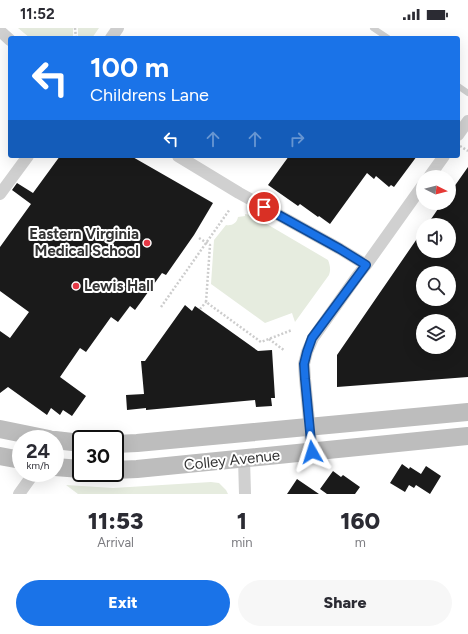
<!DOCTYPE html>
<style>
:root{--surface:#fff;--page:#f7f7f7;--text:#2b2b33;--muted:#7c7c81;--accent:#1a73e8}
body{margin:0;font-family:Figtree,sans-serif;background:var(--page);color:var(--text);height:100vh;display:flex;flex-direction:column;font-size:15px;white-space:nowrap}
*{box-sizing:border-box;margin:0}
p{font-size:13px;color:var(--muted)}
.icon{flex:none;width:22px;height:22px;fill:none;stroke:currentColor;stroke-width:2;stroke-linecap:round;stroke-linejoin:round}
.map{position:relative;height:466px;overflow:hidden}
.drawer{display:flex;flex-direction:column;background:var(--surface);flex:1}
.drawer>*{flex:none}
.hud{position:absolute;left:8px;top:8px;width:452px;height:122px;border-radius:4px;box-shadow:0 4px 16px #0002;background:#1a73e8;color:#fff;overflow:hidden}
.needle{width:26px;rotate:96deg}
.controls{position:absolute;left:416px;top:142px;display:grid;gap:8px}
.controls a{display:grid;place-items:center;width:40px;height:40px;border-radius:50%;background:var(--surface);box-shadow:0 4px 16px #0002;font-size:20px}
.speed{position:absolute;left:12px;top:402px;display:flex;gap:8px;font-size:20px;font-weight:700;text-align:center}
.speed>*{display:grid;place-content:center;width:52px;height:52px;border-radius:50%;background:var(--surface);box-shadow:0 4px 16px #0002;line-height:1}
.speed small{font-size:10px;font-weight:400}
.speed .limit{border:2px solid #111;border-radius:6px;background:#fff;color:#111}
.pin{position:absolute;display:grid;place-items:center;width:34px;height:34px;color:#fff;margin:-17px;border:2px solid #fff;border-radius:50%;box-shadow:0 1px 4px #0007}
.me{position:absolute;width:44px;margin:-22px;rotate:354deg;stroke-linejoin:round;filter:drop-shadow(0 0 3px #0008)}
.turn{display:flex;align-items:center;gap:14px;height:84px;padding:0 16px;font-size:18px}
.turn .icon{width:52px;height:52px;stroke-width:2.5}
.turn b{display:block;font-size:28px;line-height:34px}
.lanes{display:flex;align-items:center;height:38px;padding:0 16px;background:#0003;justify-content:center;gap:20px;direction:ltr}
.lanes .off{opacity:.35}
.eta{display:flex;justify-content:space-evenly;align-items:center;height:68px;text-align:center}
.eta b{font-size:24px;font-weight:800;line-height:28px}
.cta{display:flex;gap:8px;margin-top:auto;padding:8px 16px}
.cta a{flex:1;height:46px;border-radius:24px;background:var(--accent);color:#fff;font-size:16px;font-weight:800;line-height:46px;text-align:center}
.cta a+a{background:var(--page);color:var(--text)}
.status{display:flex;justify-content:space-between;align-items:center;height:28px;padding:0 20px;background:var(--surface);direction:ltr}
.status svg{height:11px;fill:currentColor}
.map>svg:first-child{display:block}
.green{fill:#e6ecdf}
.building{fill:#1a1a1a;fill-rule:evenodd}
.lines{fill:none;stroke-linecap:round;stroke-linejoin:round}
.path{stroke:#cdcdcd;stroke-width:2.5;stroke-dasharray:2 2;stroke-linecap:butt}
.service{stroke:#d0d0d0;stroke-width:6}
.minor{stroke:#d0d0d0;stroke-width:12}
.secondary{stroke:#bdbdbd;stroke-width:18}
.route-casing{stroke:#114b97;stroke-width:10}
.route{stroke:#1a73e8;stroke-width:7}
.poi-dot{fill:#e63946;stroke:#fff;stroke-width:1.5}
.labels{text-anchor:middle;stroke-width:4;stroke-linejoin:round;paint-order:stroke}
.poi-label{font-size:15px;font-weight:bold;fill:#333;stroke:#fff;text-anchor:end}
.street-label{font-size:15px;fill:#333;stroke:#fff}
</style>
<div class="status"><b>11:52</b><svg viewBox="0 0 49 12"><path d="M0 12V9h3v3zM5 12V6h3v6zM10 12V3h3v9zM15 12V0h3v12zM26 1h20v11H26zM47 4h2v5h-2z"/></svg></div>
<div class="map">
<svg width="468" height="466" viewBox="0 0 468 466">
<rect width="100%" height="100%" fill="#fff"/>
<path class="green" d="M18,0H73V10H30Z
M78,0H99L92,10H78Z
M245,186L250,187L253,188L328,232C330,237 331,242 329,247L295,294L292,285L265,295L211,256L214,212L226,197C232,198 237,195 238,189L245,188Z
M211,454L219,455L226,462L228,466H78L66,457L113,460Z"/>
<path class="building" d="M60,128H131L213,175L194,207L166,247L162,245L135,282L130,278L118,294L111,289L86,324L80,320L60,349L86,368L72,388L63,382L60,387L51,380L47,387L8,359L0,365V303L10,310L29,284L0,263V219L31,176L12,162L17,155L33,165Z
M289,128H417L394,159L391,157L389,159L376,148L374,151L367,145L330,196L319,188L318,189L300,176L298,178L268,157Z
M468,139V349L337,359V327L423,202V223H449V197H427L442,175H449V166ZM423,245H449V271H423ZM423,293H449V319H423Z
M185,277L192,283L195,278L258,323L272,322L275,370H271L272,378L256,379L255,372L146,382V380L127,382L126,367L144,366L141,333H145Z
M402,436L409,441L410,439L421,446L426,438L441,448L430,466L416,457L414,460L409,457L405,464L390,455Z
M333,443L341,449L343,447L360,459L355,466H327L320,461Z
M297,451L319,466H287Z"/>
<g class="lines">
<path class="path" d="M75,0L76,10
M460,118L468,123
M199,210L210,217L206,274L261,314L292,302
M161,279L230,181
M200,281L206,274
M269,311L285,323"/>
<path class="service" d="M373,0L388,10
M458,58L468,65"/>
<path class="minor" d="M0,3L10,12
M111,10L118,0
M458,107L468,93
M178,128L239,165L340,221L366,237
M429,149L444,128
M0,166L28,128
M312,424L305,351L304,336L307,324L313,310L358,247L366,237L423,157
M244,431L245,466
M19,466L34,445"/>
<path class="secondary" d="M0,401L49,411
M55,412L81,415
M115,416L137,415L468,384
M0,428L21,432
M55,439L81,441
M115,442L137,441L468,408"/>
</g>
<g class="lines">
<g class="route-casing">
<path id="route" d="M264,179L340,221L366,237L312,310L307,324L304,336L305,351L312,424"/>
</g>
<use href="#route" class="route"/>
</g>
<g class="poi-dot">
<circle cx="147" cy="215" r="4"/>
<circle cx="76" cy="258" r="4"/>
</g>
<g class="labels">
<g class="poi-label">
<text x="139" y="211">Eastern Virginia<tspan x="139" dy="17">Medical School</tspan></text>
<text x="84" y="263" text-anchor="start">Lewis Hall</text>
</g>
<g class="street-label">
<text transform="translate(232 432) rotate(-6)" y="5">Colley Avenue</text>
</g>
</g>
</svg>
<div class="controls">
<a><svg class="needle" viewBox="-14 -14 28 28"><path d="M0-13l5 13h-10z" fill="#e53935"/><path d="M0 13l5-13h-10z" fill="#7c7c81"/></svg></a>
<a><svg class="icon" aria-label="sound" viewBox="0 0 24 24"><path d="M4 9h4l5-4v14l-5-4H4zM17 9q2 3 0 6"/></svg></a>
<a><svg class="icon" aria-label="search" viewBox="0 0 24 24"><circle cx="10" cy="10" r="6"/><path d="M15 15l6 6"/></svg></a>
<a><svg class="icon" aria-label="layers" viewBox="0 0 24 24"><path d="M12 4l9 5-9 5-9-5zM3 14l9 5 9-5"/></svg></a>
</div>
<div class="speed"><div>24<small>km/h</small></div><div class="limit">30</div></div>
<div class="pin" style="left:264px;top:179px;background:#d93025"><svg class="icon" aria-label="arrive" viewBox="0 0 24 24"><path d="M6 21V4h12l-3 4 3 4H6"/></svg></div>
<svg class="me" style="left:312px;top:424px" viewBox="-20 -20 40 40"><path d="M0-17L14 15 0 8-14 15z" fill="#1a73e8" stroke="#fff" stroke-width="4"/></svg>
<div class="hud">
<div class="turn"><svg class="icon" aria-label="left" viewBox="0 0 24 24"><path d="M17 20v-9H6M10 6l-5 5 5 5"/></svg><div><b>100 m</b>Childrens Lane</div></div>
<div class="lanes"><svg class="icon" aria-label="left" viewBox="0 0 24 24"><path d="M17 20v-9H6M10 6l-5 5 5 5"/></svg><svg class="icon off" aria-label="ahead" viewBox="0 0 24 24"><path d="M12 20V5M6 11l6-6 6 6"/></svg><svg class="icon off" aria-label="ahead" viewBox="0 0 24 24"><path d="M12 20V5M6 11l6-6 6 6"/></svg><svg class="icon off" aria-label="right" viewBox="0 0 24 24"><path d="M7 20v-9h11M14 6l5 5-5 5"/></svg></div>
</div>
</div>
<section class="drawer">
<div class="eta">
<div><b>11:53</b><p>Arrival</p></div>
<div><b>1</b><p>min</p></div>
<div><b>160</b><p>m</p></div>
</div>
<div class="cta"><a>Exit</a><a>Share</a></div>
</section>
